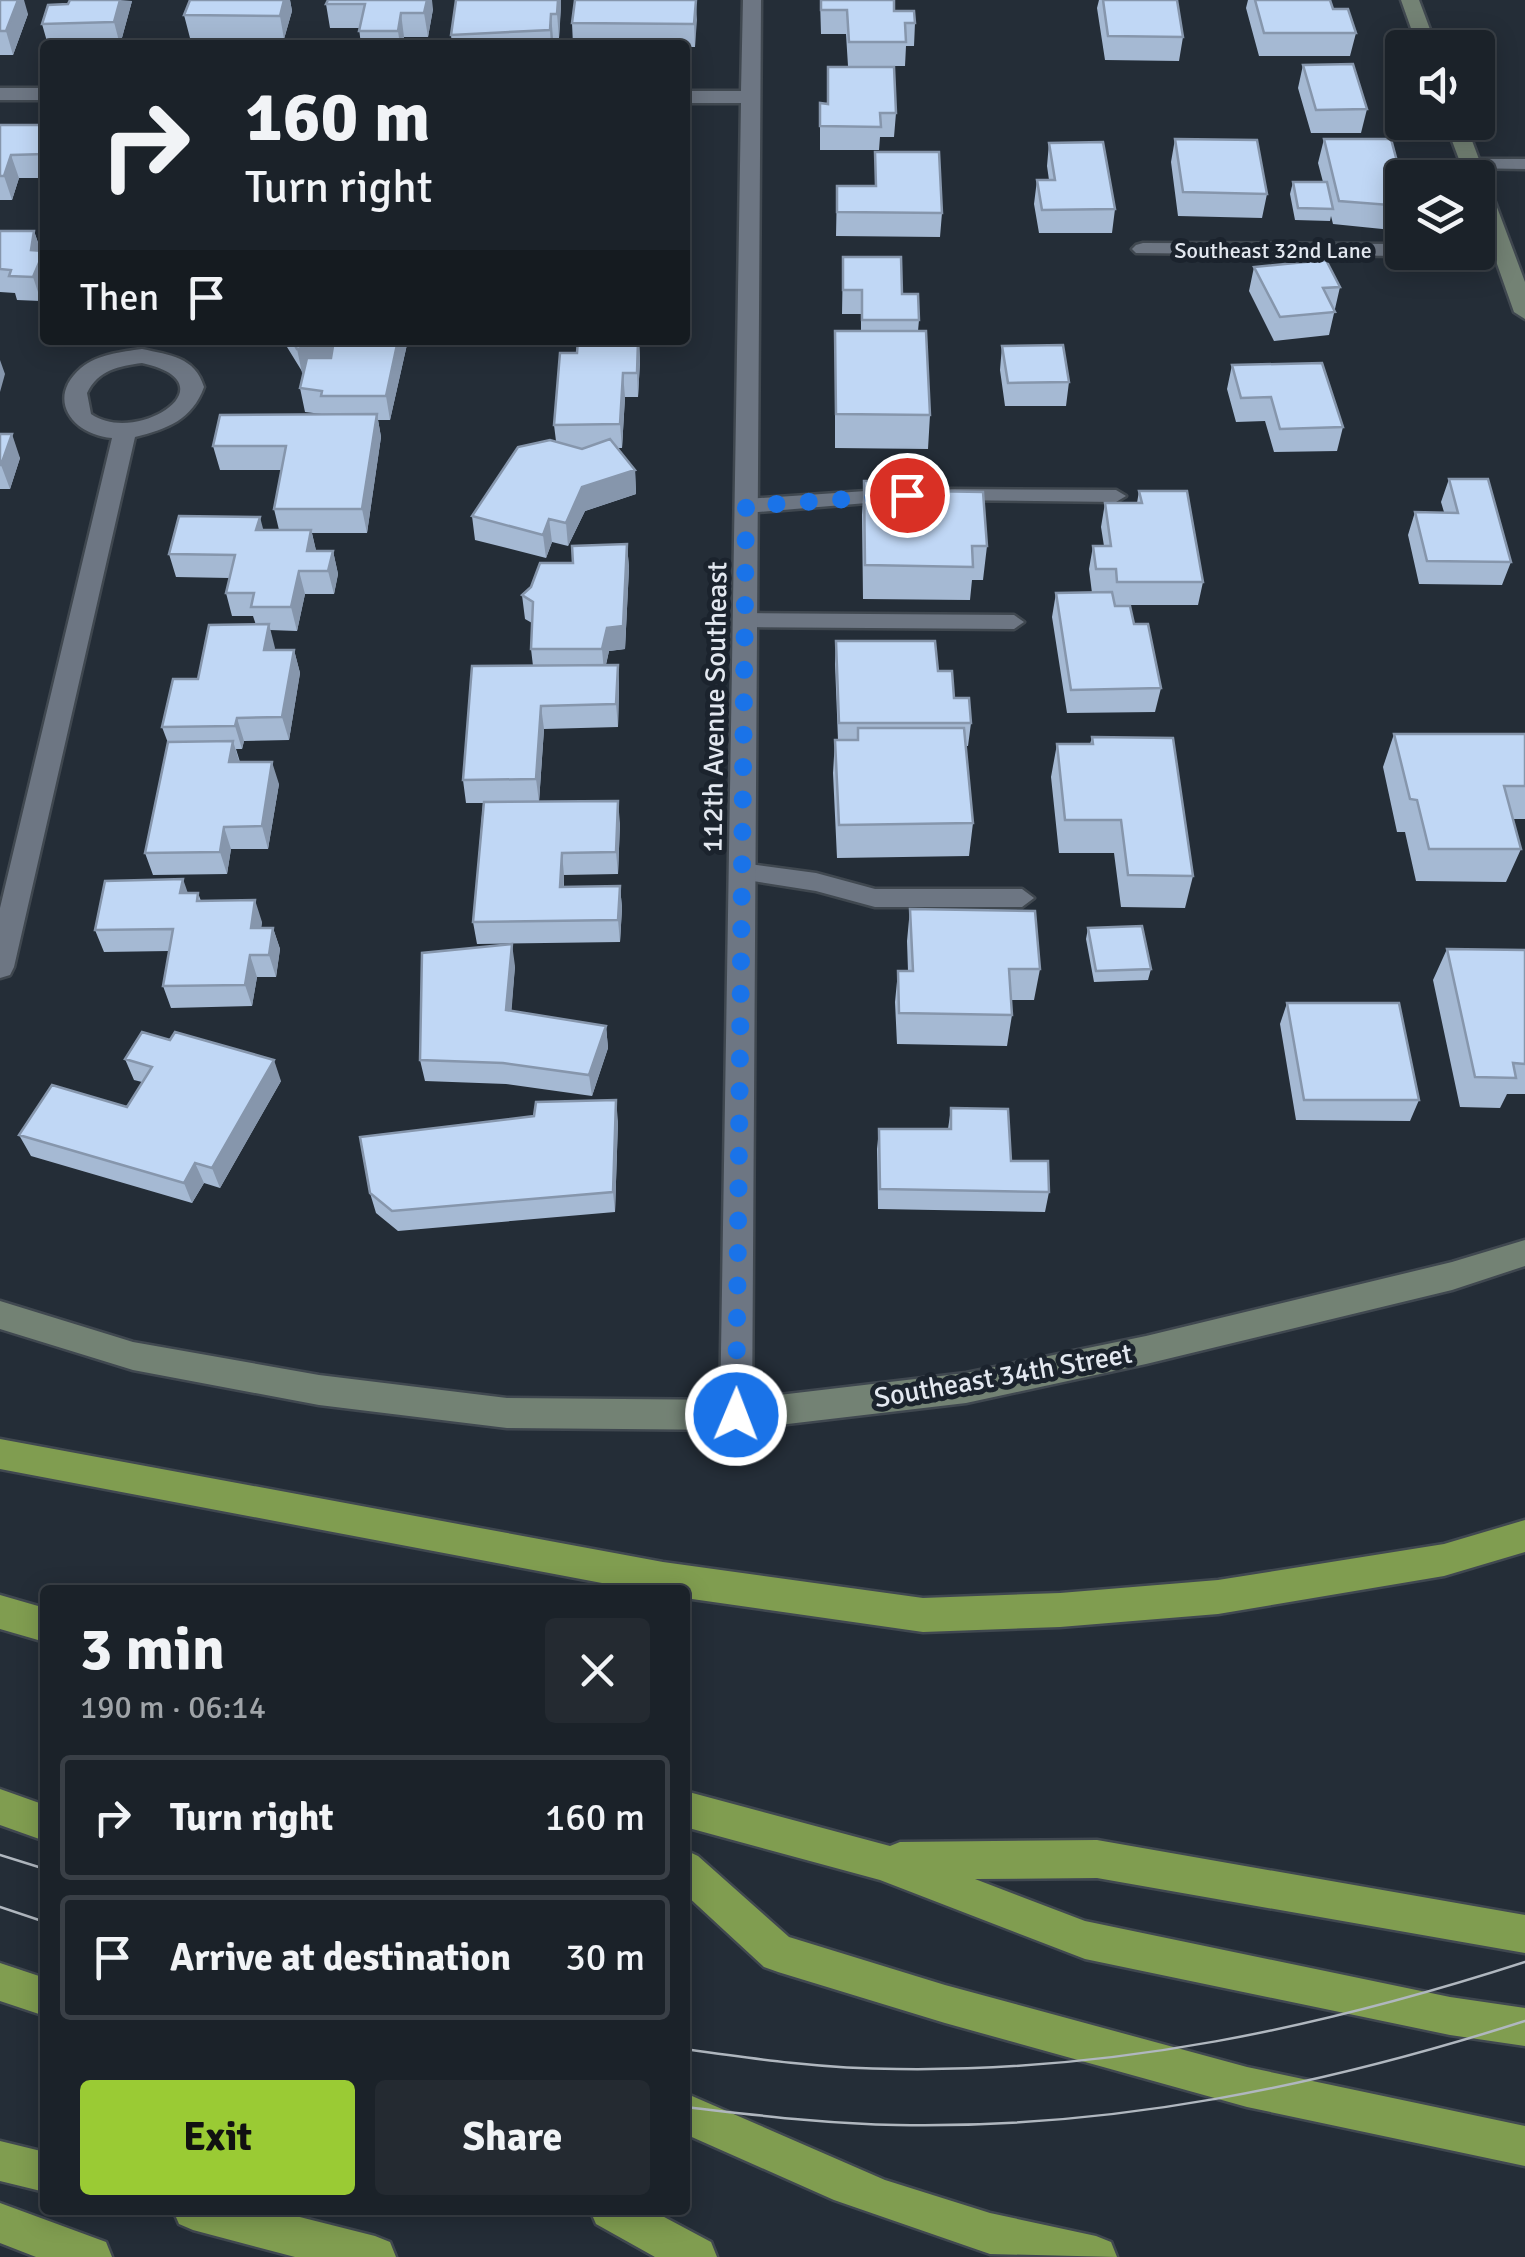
<!DOCTYPE html>
<meta charset="utf-8">
<style>
:root{--surface:#1b2229;--page:#242a31;--text:#f1f3f6;--muted:#a0a4a8;--line:#393f46;--accent:#9acb34}
body{margin:0;font-family:Signika,sans-serif;background:var(--page);color:var(--text);height:100vh;display:flex;flex-direction:column;font-size:38px;white-space:nowrap}
*{box-sizing:border-box;margin:0}
p{font-size:32px;color:var(--muted)}
.icon{flex:none;width:55px;height:55px;fill:none;stroke:currentColor;stroke-width:2;stroke-linecap:round;stroke-linejoin:round}
.map{position:relative;flex:1;overflow:hidden}
.sheet{position:absolute;left:40px;top:1585px;width:650px;height:630px;display:flex;flex-direction:column;background:var(--surface);border-radius:10px;box-shadow:0 5px 25px #0003,0 0 0 2px var(--line)}
.sheet>*{flex:none}
.hud{position:absolute;left:40px;top:40px;width:650px;height:305px;border-radius:10px;box-shadow:0 5px 25px #0003,0 0 0 2px var(--line);background:#1b2229;color:var(--text);overflow:hidden}
.buttons{position:absolute;left:1385px;top:30px;display:grid;gap:20px}
.buttons a{display:grid;place-items:center;width:110px;height:110px;border-radius:10px;background:var(--surface);box-shadow:0 5px 25px #0003,0 0 0 2px var(--line);font-size:50px}
.pin{position:absolute;display:grid;place-items:center;width:85px;height:85px;color:#fff;margin:-42px;border:5px solid #fff;border-radius:50%;box-shadow:0 2px 10px #0007}
.me{position:absolute;width:110px;margin:-55px;rotate:1deg;stroke-linejoin:round;filter:drop-shadow(0 0 8px #0008)}
.turn{display:flex;align-items:center;gap:35px;height:210px;padding:0 40px;font-size:45px}
.turn .icon{width:130px;height:130px;stroke-width:2.5}
.turn b{display:block;font-size:70px;line-height:85px}
.then{display:flex;align-items:center;height:95px;padding:0 40px;background:#0003;gap:20px;font-size:38px}
.round{display:grid;place-items:center;flex:none;width:105px;height:105px;border-radius:10px;background:var(--page)}
.headline{display:flex;align-items:center;justify-content:space-between;height:170px;padding:0 40px}
h1{font-size:60px;font-weight:700;line-height:75px}
.primary-button{display:flex;gap:20px;margin-top:auto;padding:20px 40px}
.primary-button a{flex:1;height:115px;border-radius:10px;background:var(--accent);color:#111;font-size:40px;font-weight:700;line-height:115px;text-align:center}
.primary-button a+a{background:var(--page);color:var(--text)}
ul{padding:0;list-style:none}
li{display:flex;align-items:center;gap:30px;height:125px;margin:0 20px 15px;padding:0 20px;border:5px solid var(--line);border-radius:10px}
li div{flex:1}
li b{display:block;font-size:38px}
li em{font-style:normal}
.map>svg:first-child{display:block}
.lines{fill:none;stroke-linecap:round;stroke-linejoin:round}
.lane-casing{stroke:#404850;stroke-width:5}
.street-casing{stroke:#404850;stroke-width:5}
.secondary-casing{stroke:#404850;stroke-width:5}
.highway-casing{stroke:#404850;stroke-width:5}
.lane{fill:#6d7683;fill-rule:evenodd}
.street{fill:#6d7683;fill-rule:evenodd}
.secondary{fill:#738274;fill-rule:evenodd}
.highway{fill:#809d50;fill-rule:evenodd}
.tram{stroke:#b0b7bf;stroke-width:2.5}
.wall{fill:#a5b9d3}
.shaded-wall{fill:#8696ac}
.building{fill:#c0d7f5;stroke:#8696ac;stroke-width:2.5}
.route{stroke:#1a73e8;stroke-width:18;stroke-dasharray:0 32.4}
.labels{text-anchor:middle;stroke-width:10;stroke-linejoin:round;paint-order:stroke}
.far-street-label{font-size:22px;fill:#e3e8f0;stroke:#1b232d}
.street-label{font-size:28px;fill:#e3e8f0;stroke:#1b232d}
</style>
<div class="map">
<svg width="1525" height="2257" viewBox="0 0 1525 2257">
<rect width="100%" height="100%" fill="#242d37"/>
<g class="lines">
<g class="lane-casing">
<path id="lane" d="M1470,159H1525V169L1464,168V160Z
M896,489L903,490V500L746,513L736,506L746,499Z
M951,489L1116,490L1126,496L1116,502L944,500V490Z
M745,613L1014,615L1024,622L1014,629L745,627L735,620Z
M742,863L816,873L875,889H1022L1034,898L1022,907H875L816,891L734,878L731,872Z"/>
</g>
<g class="street-casing">
<path id="street" d="M743,0H761L752,1415L748,1426L736,1430L724,1426L720,1415L741,103H685V91H741Z
M0,88H45V100H0Z
M1143,243L1402,244V252H1411L1402,256L1136,253L1132,249L1136,245Z
M1478,245H1502L1513,251L1502,257L1470,256L1468,252H1478Z
M142,349C170,355 195,357 204,387C192,420 167,429 135,437L14,967L10,975L0,978V908L112,438C73,435 45,399 81,368C98,354 121,352 142,349ZM142,363C234,383 137,446 91,414L87,393C98,370 119,366 142,363Z"/>
</g>
<g class="secondary-casing">
<path id="secondary" d="M1401,0H1419L1437,48H1418Z
M1445,122H1465L1525,282V319L1514,312L1478,210V178H1466Z
M1525,1240V1266L1452,1290L1146,1364L966,1403L736,1430L507,1428L319,1405L133,1370L0,1329V1301L133,1342L319,1375L507,1398L736,1400L966,1373L1146,1336L1452,1262Z"/>
</g>
<g class="highway-casing">
<path id="highway" d="M0,1439L663,1562L923,1598L1060,1593L1218,1580L1444,1544L1525,1520V1552L1444,1576L1218,1614L1060,1627L923,1632L685,1598V1590H639L0,1469Z
M0,1595L45,1608V1642L0,1629Z
M0,1789L45,1805V1841L0,1825Z
M685,1791L890,1846L900,1842L1097,1840L1525,1915V1953L1097,1878L975,1879L1085,1921L1450,1997L1525,2008V2046L1450,2035L1085,1959L880,1880L685,1827Z
M685,1850L698,1856L789,1937L945,1985L1247,2067L1525,2126V2166L1247,2107L945,2023L778,1972L764,1967L685,1894Z
M0,1963L45,1978V2016L0,2001Z
M685,2093L885,2180L990,2213L1096,2236L1111,2242L1117,2257L990,2254L834,2200L685,2134Z
M0,2141L45,2152V2192L0,2181Z
M0,2203L106,2242L112,2257H36L0,2243Z
M173,2210H272L375,2236L390,2242L396,2257H295L193,2230L179,2224Z
M590,2210H651L711,2242L717,2257H655L596,2224Z"/>
</g>
<use href="#lane" class="lane"/>
<use href="#street" class="street"/>
<use href="#secondary" class="secondary"/>
<use href="#highway" class="highway"/>
<path class="tram" d="M0,1855L45,1869
M0,1907L45,1922
M685,2049C755,2059 826,2069 897,2069C1113,2072 1321,2028 1525,1962
M685,2107C756,2115 826,2124 897,2125C1113,2129 1321,2086 1525,2021"/>
</g>
<path class="wall" d="M0,0L28,14L13,55H0Z
M190,0H290L292,11L284,39L190,38L184,15Z
M328,0L433,9L428,37H404L403,45H361L359,28H330L326,4Z
M456,0H561L559,38H553V45H452L451,35Z
M696,0L695,47H685V45H573L572,23Z
M820,0L894,11L915,23L914,46H906L905,66H848L846,34H821Z
M1099,0H1177L1183,37L1179,61L1105,60L1097,8Z
M1248,0H1330L1333,9L1356,33L1350,56H1259L1246,8Z
M132,1L120,45H48L42,24Z
M1303,65L1367,109L1361,133H1311L1298,88Z
M820,103L896,113L894,137H880L879,150H820Z
M0,125H45V178H19L12,200H0Z
M1175,139L1267,194L1262,218L1178,216L1171,162Z
M1324,139L1402,180V231L1333,224L1331,216L1330,221L1295,220L1290,194L1293,182H1323L1318,163Z
M1049,143L1115,209L1112,233H1039L1034,204L1037,180H1049L1047,166Z
M875,152L942,213L940,237L836,236L837,186H875Z
M0,231H34L41,251H44L45,253V292L41,301L17,300L15,293L0,292Z
M843,257L902,294L919,320L918,331L930,415L928,449L835,448V331H861V314H842Z
M1254,267L1340,287L1329,335L1274,341L1249,291Z
M285,340H408L390,420H378L381,437L367,533H312L316,551H333L338,574L334,594H305L297,631L270,630L274,650H294L300,673L289,740L244,741L242,749H236L240,762L279,784L268,849H231L227,874L153,875L145,853L168,743L162,727L198,679L256,625L253,616H232L226,593L229,578L176,577L169,554L263,530H279L274,509L281,470H220L213,446L322,414L305,412L300,388L303,373L287,347Z
M559,340H639L640,361L638,397H625L622,448H617L635,470L636,494L585,511L568,546L552,542L546,558L475,540L472,516L556,441L554,425L577,353L578,340Z
M1002,346L1069,382L1066,406H1005L1000,370Z
M1232,365L1343,427L1337,451L1274,452L1265,421L1236,422L1227,389Z
M0,434L20,458L10,489H0Z
M1449,479L1511,562L1502,585L1419,584L1408,535L1415,512H1444L1441,502Z
M864,481L926,491L987,546L983,580H972L970,600L863,599L862,515Z
M1139,491L1203,582L1198,605H1115L1134,624L1161,688L1155,712L1067,713L1052,617L1056,593H1092L1089,569L1093,546H1104L1101,527L1105,503H1137Z
M627,544L629,568L625,649L609,651L606,665H618L619,688L618,727L544,729L539,802L620,823L618,874L564,875V887L620,886L622,908L620,942L477,944L473,922L483,803H466L463,780L533,666L531,649L532,623L525,619L522,595L573,563Z
M836,641L938,671L971,723L968,746H966L973,823L969,856L837,858L833,773L835,740H838L835,664Z
M1394,734H1525V819H1513L1521,849L1506,882L1416,881L1405,832H1397L1383,767Z
M1092,737L1193,876L1185,908L1121,907L1114,853H1059L1051,777L1057,744H1090Z
M188,893H198L201,901L262,922L261,928H273L280,949L276,977H257L252,1006L171,1008L163,986L169,951L104,952L95,930Z
M910,909L1040,969L1034,1000H1011L1012,1015L1007,1046L897,1044L895,1002L898,971H908L907,941Z
M1088,928L1151,969L1148,980L1094,982L1086,939Z
M1447,949L1525,950V1094H1507L1500,1108L1460,1107L1433,980Z
M515,966L511,1011L606,1026L608,1048L592,1096L506,1084L425,1081L420,1060Z
M1287,1003L1419,1100L1410,1121L1296,1120L1280,1024Z
M125,1059L281,1081L220,1188L204,1183L192,1203L31,1156L19,1135L127,1107L142,1082L134,1080Z
M951,1108L1049,1192L1045,1212L878,1209L877,1149L879,1129H948Z
M618,1121L615,1212L398,1231L376,1213L370,1193Z"/>
<path class="shaded-wall" d="M18,0H24L28,14L13,55L6,31Z
M120,0L132,1L120,45L114,22Z
M284,0H290L292,11L284,39L280,16Z
M427,0H432L433,9L428,37L424,13Z
M558,0H561V9L559,38L557,14Z
M696,0L697,20L695,47L694,24Z
M401,13L404,37L403,45H400L398,31Z
M551,14L553,38V45H551L550,30Z
M11,155L19,178L12,200L4,176Z
M34,231L42,255L44,251L45,253V292L41,301L33,277L31,250Z
M334,340L339,364L302,373L297,349Z
M398,340H408L390,420L386,396Z
M639,340L640,361L638,397L637,373Z
M0,360L5,374L0,392Z
M623,373L625,397L622,448L620,424Z
M377,414L381,437L367,533L362,509Z
M12,434L20,458L10,489L1,465Z
M635,470L636,494L585,511L568,546L566,523L582,487Z
M260,517L266,540L256,530Z
M549,519L552,542L546,558L543,535Z
M311,530L317,554L307,551Z
M627,544L629,568L625,649L609,651L604,672L602,649Z
M333,551L338,574L334,594L328,571Z
M299,571L305,594L297,631L291,607Z
M269,624L275,648L270,673L264,650Z
M294,650L300,673L289,740L282,717Z
M618,665L619,688L618,727L616,704Z
M541,706L544,729L539,802L536,779Z
M237,718L244,741L242,749L235,726Z
M233,741L240,764L229,762Z
M272,762L279,784L268,849L262,826Z
M618,801L620,823L618,874L616,852Z
M224,827L231,849L227,874L220,852Z
M562,853L564,875L563,909L560,887Z
M183,879L191,902L180,893Z
M620,886L622,908L620,942L618,920Z
M255,900L262,922L258,949L251,928Z
M273,928L280,949L276,977L269,955Z
M512,944L515,966L510,1031L506,1010Z
M250,955L257,977L252,1006L245,985Z
M606,1026L608,1048L592,1096L589,1075Z
M274,1060L281,1081L220,1188L212,1168Z
M616,1100L618,1121L615,1212L613,1192Z
M195,1163L204,1183L192,1203L184,1183Z"/>
<path class="building" d="M0,0H18L6,31H0Z
M70,0H120L114,22L42,24L48,5L68,4Z
M190,0H284L280,16L184,15Z
M328,0H427L424,13H401L398,31H359L365,4H326Z
M456,0H558L557,14H551L550,30L451,35Z
M575,0H696L694,24L572,23Z
M821,0H894V11H914L915,23H905L906,42H849L847,10H821Z
M1103,0H1177L1183,37L1108,36Z
M1255,0H1330L1333,9H1348L1356,33H1264Z
M1353,64L1367,109L1316,110L1303,65Z
M828,67H894L896,113H880L881,127L820,126V103L828,104Z
M0,125H45V154L11,155L4,176H0Z
M1175,139L1257,140L1267,194L1183,192Z
M1324,139H1391L1402,180V206L1339,201Z
M1103,142L1115,209L1042,210L1037,180H1055L1049,143Z
M875,152H939L942,213L837,212V186H876Z
M1293,182H1327L1333,209L1298,208Z
M0,231H34L31,250L44,251L33,277L9,276L11,270L0,269Z
M843,257H901L902,294H918L919,320H862V290H843Z
M1326,260L1340,287L1323,288L1335,312L1280,317L1254,267Z
M835,331H926L930,415L836,414Z
M292,340H334L297,349Z
M334,340H398L386,396H321L322,391L300,388L307,358H331Z
M578,340H638L637,373H623L620,424L554,425L560,353H577Z
M1063,345L1069,382L1008,383L1002,346Z
M1322,363L1343,427L1280,429L1271,397L1241,398L1232,365Z
M377,414L362,509H274L286,446H213L220,415Z
M0,434H12L1,465H0Z
M610,439L635,470L582,487L566,523L549,519L543,535L472,516L518,447L550,440L582,449Z
M1449,479H1488L1511,562L1427,561L1415,512L1458,513Z
M864,481H925L926,491L983,492L987,546H972L973,567L865,565Z
M1139,491H1187L1203,582H1117L1116,569H1096L1093,546H1111L1105,503H1142Z
M179,516L260,517L256,530H311L307,551H333L328,571H299L291,607H251L254,593H226L235,555L169,554Z
M627,544L623,626L607,628L602,649H531L533,602L522,595L531,587L540,563H573L572,546Z
M1112,592L1115,606H1130L1134,624H1148L1161,688L1071,690L1056,593Z
M269,624L264,650H294L282,717L237,718L235,726L162,727L173,679H198L209,625Z
M836,641H935L938,671H952L954,698H969L971,723H839Z
M618,665L616,704L541,706L536,779L463,780L472,666Z
M858,728H964L973,823L839,825L835,740H858Z
M1394,734H1525V786H1504L1521,849H1429L1417,800L1410,799Z
M1092,737L1173,738L1193,876L1128,875L1121,820H1065L1057,744H1093Z
M233,741L229,762H272L262,826L224,827L220,852L145,853L168,742Z
M618,801L616,852L562,853L560,887L620,886L618,920L473,922L484,802Z
M183,879L180,893H198L197,901L255,900L251,928H273L269,955H250L245,985L163,986L173,929L95,930L105,881Z
M910,909L1035,911L1040,969H1009L1012,1015L899,1013L898,971H913Z
M1142,926L1151,969L1096,971L1088,928Z
M512,944L506,1010L606,1026L589,1075L503,1063L420,1060L422,953Z
M1447,949L1525,950V1064L1513,1063L1516,1078L1475,1077Z
M1287,1003H1399L1419,1100H1304Z
M142,1032L170,1040L175,1032L274,1060L212,1168L195,1163L184,1183L19,1135L52,1085L127,1107L152,1067L125,1059Z
M616,1100L613,1192L392,1211L370,1193L360,1137L534,1116L536,1102Z
M951,1108L1008,1109L1011,1161H1048L1049,1192L880,1189L879,1129H951Z"/>
<g class="lines">
<path class="route" d="M736,1415L746,506L907,495"/>
</g>
<g class="labels">
<g class="far-street-label">
<text x="1273" y="258">Southeast 32nd Lane</text>
</g>
<g class="street-label">
<text transform="translate(714 707) rotate(-89)" y="10">112th Avenue Southeast</text>
<text transform="translate(1003 1375) rotate(-10)" y="10">Southeast 34th Street</text>
</g>
</g>
</svg>
<div class="buttons">
<a><svg class="icon" aria-label="sound" viewBox="0 0 24 24"><path d="M4 9h4l5-4v14l-5-4H4zM17 9q2 3 0 6"/></svg></a>
<a><svg class="icon" aria-label="layers" viewBox="0 0 24 24"><path d="M12 4l9 5-9 5-9-5zM3 14l9 5 9-5"/></svg></a>
</div>
<div class="pin" style="left:907px;top:495px;background:#d93025"><svg class="icon" aria-label="arrive" viewBox="0 0 24 24"><path d="M6 21V4h12l-3 4 3 4H6"/></svg></div>
<svg class="me" style="left:736px;top:1415px" viewBox="-20 -20 40 40"><circle r="17" fill="#1a73e8" stroke="#fff" stroke-width="3"/><path d="M0-11L8 9 0 5-8 9z" fill="#fff"/></svg>
<div class="hud">
<div class="turn"><svg class="icon" aria-label="right" viewBox="0 0 24 24"><path d="M7 20v-9h11M14 6l5 5-5 5"/></svg><div><b>160 m</b>Turn right</div></div>
<div class="then">Then<svg class="icon" aria-label="arrive" viewBox="0 0 24 24"><path d="M6 21V4h12l-3 4 3 4H6"/></svg></div>
</div>
<section class="sheet">
<div class="headline"><div><h1>3 min</h1><p>190 m · 06:14</p></div><a class="round"><svg class="icon" aria-label="close" viewBox="0 0 24 24"><path d="M6 6l12 12M18 6L6 18"/></svg></a></div>
<ul>
<li><svg class="icon" aria-label="right" viewBox="0 0 24 24"><path d="M7 20v-9h11M14 6l5 5-5 5"/></svg><div><b>Turn right</b></div><em>160 m</em></li>
<li><svg class="icon" aria-label="arrive" viewBox="0 0 24 24"><path d="M6 21V4h12l-3 4 3 4H6"/></svg><div><b>Arrive at destination</b></div><em>30 m</em></li>
</ul>
<div class="primary-button"><a>Exit</a><a>Share</a></div>
</section>
</div>
